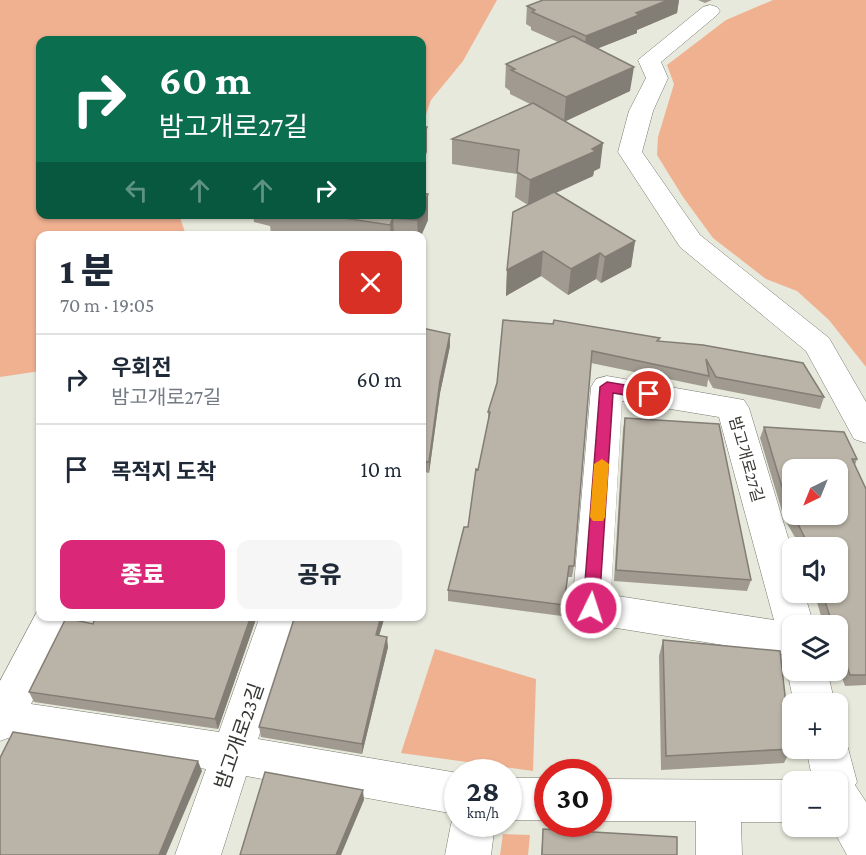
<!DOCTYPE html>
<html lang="ko">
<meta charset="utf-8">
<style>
:root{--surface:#fff;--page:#f6f6f7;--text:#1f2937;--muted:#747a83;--line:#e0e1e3;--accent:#db2777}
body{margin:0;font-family:"Crimson Pro","Noto Sans KR",serif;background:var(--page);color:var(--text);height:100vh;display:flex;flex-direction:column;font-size:22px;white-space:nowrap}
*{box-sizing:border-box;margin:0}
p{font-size:20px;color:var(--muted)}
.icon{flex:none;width:33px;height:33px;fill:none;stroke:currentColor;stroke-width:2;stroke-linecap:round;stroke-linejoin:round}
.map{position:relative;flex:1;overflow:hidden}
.side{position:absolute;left:36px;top:231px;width:390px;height:390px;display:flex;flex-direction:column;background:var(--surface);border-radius:12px;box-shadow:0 2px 4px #0004}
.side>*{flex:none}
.banner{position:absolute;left:36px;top:36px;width:390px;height:183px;border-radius:12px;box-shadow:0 2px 4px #0004;background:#0b6e4f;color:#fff;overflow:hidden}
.needle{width:39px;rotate:223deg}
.fabs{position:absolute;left:782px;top:459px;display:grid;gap:12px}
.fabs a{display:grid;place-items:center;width:66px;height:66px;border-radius:12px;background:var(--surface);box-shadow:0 2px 4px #0004;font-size:30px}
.speed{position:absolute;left:444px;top:759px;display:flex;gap:12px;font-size:30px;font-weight:700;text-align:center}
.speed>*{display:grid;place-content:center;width:78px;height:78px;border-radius:50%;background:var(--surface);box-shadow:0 2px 4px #0004;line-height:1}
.speed small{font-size:15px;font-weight:400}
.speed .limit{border:9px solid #d22;background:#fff;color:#111}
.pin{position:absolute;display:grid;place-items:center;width:51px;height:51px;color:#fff;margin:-26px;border:3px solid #fff;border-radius:50%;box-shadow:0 2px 6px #0007}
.me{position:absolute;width:66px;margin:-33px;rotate:4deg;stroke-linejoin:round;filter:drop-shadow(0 0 4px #0008)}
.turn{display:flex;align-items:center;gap:21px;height:126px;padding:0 24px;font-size:27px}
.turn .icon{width:78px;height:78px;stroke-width:2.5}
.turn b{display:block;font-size:42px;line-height:51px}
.lanes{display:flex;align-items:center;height:57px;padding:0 24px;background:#0003;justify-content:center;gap:30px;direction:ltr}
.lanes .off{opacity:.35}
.round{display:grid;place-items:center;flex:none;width:63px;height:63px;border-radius:12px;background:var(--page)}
.headline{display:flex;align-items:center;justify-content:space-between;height:102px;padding:0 24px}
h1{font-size:36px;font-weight:800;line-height:45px}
.button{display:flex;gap:12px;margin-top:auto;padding:12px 24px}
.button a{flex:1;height:69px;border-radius:12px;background:var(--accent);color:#fff;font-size:24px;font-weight:800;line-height:69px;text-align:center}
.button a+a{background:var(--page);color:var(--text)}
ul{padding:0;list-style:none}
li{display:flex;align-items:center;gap:18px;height:90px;padding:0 24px;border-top:2px solid var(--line)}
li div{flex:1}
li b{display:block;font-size:22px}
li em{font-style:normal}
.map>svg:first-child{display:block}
.green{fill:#f0b191}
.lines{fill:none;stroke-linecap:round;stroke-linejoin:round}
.minor-casing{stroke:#777a6e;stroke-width:1}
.minor{fill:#fff;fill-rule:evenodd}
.wall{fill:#a09a90;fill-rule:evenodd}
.shaded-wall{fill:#827d75}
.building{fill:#bab3a7;stroke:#827d75;stroke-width:1.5}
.route{fill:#db2777;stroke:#8e194d;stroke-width:1.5}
.slow{fill:#f59e0b}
.labels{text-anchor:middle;stroke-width:6;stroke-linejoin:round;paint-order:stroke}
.street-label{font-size:16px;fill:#373833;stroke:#fff}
.near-street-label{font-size:20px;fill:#373833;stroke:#fff}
</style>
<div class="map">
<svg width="866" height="855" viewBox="0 0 866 855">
<rect width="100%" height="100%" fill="#e6e9db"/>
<path class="green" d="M0,0H497L463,61L431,100L422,126V40H40V214L179,215L186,235L40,236V371L0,377Z
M773,0H866V367L829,320L797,291L766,279L713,238L683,197L657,155L658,137L674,84L667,65L726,20Z
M435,649L536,679L533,771L401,753Z
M503,834L530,835L528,855H500Z"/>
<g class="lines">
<g class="minor-casing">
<path id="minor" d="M710,5L717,7L720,11L717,15L661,62L668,78L653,111L642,152L700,235L829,338L866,402V443L854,439L806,351L680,247L618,152L629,111L646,78L638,60L703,7Z
M607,376L744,400L749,408L792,551V592H804L814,626H792V656L591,624L577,619L572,608L591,387L596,379ZM622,401L719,417L774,620L611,595Z
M40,606V616H74L31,704L219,732L260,616H298L258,739L458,773V824H495L491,855H445L451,824L455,814L246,776L221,855H175L206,769L8,738L0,741V681Z
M792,659V670H827L835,704H794L787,670Z
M837,732L842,734L848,748L857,782L855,785L866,802V855H847L831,826H837V782H813L806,748H837Z
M508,778H548V820H508Z
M598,779L792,780L796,782H792V822H741L742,855H696V821H598Z"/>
</g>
<use href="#minor" class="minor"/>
</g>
<path class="wall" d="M543,0H679L677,13L637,30V33L598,48L630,91L565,121L600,168L594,171L593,176L556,193L635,241L631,267L601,283L596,279L568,295L541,276L506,296L507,270L528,205L515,197L517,174L452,164V139L530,104L510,94V91L505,87L506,64L558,42L531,30V27L526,24L527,6Z
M698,0H712L705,3Z
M253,214H422L428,220L421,236H288L271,233L270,226L254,222Z
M503,320L660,341L824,397L820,409L713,388L708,379L707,387L591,363L574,566L572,577H567L562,616L448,601V590L468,527L478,470L488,423V412L497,383Z
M422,328L450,346L440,393L429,473L425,472Z
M625,418L751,580L747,591L614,581L623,430Z
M764,427L857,459L855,465L866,489V685L845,686L837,663V626H824L814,592H837V548H801L784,518L760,438ZM792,470L837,514H792Z
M96,616H257L218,729L34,702L29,692L93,624Z
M385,616L379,635L388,647L362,754L261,737L259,727Z
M663,640L791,749L784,763L661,770L659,656Z
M543,829L677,855H541Z"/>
<path class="shaded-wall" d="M668,0H679L677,13L637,30V33L584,54L586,36Z
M634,67L630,91L564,122L566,97Z
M427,127V152L422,165V140Z
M603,143L600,168L594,171L593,176L528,205L530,180Z
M428,194V220L421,236H418L417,220L419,214H422V209Z
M393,218L394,236H391L390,225Z
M635,241L631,267L601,283L605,257Z
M543,251L541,276L506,296L507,270Z
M600,253L596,279L568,295L571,269Z
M450,334V346L440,393L429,473V462L440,381Z
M424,461L425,472L422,486V474Z
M251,616H257L218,729L215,719Z
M381,616H385L376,646V635Z
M387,637L388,647L362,754V744Z
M198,761L202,771L166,855H159Z
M363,790L364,800L341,855H336Z"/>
<path class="building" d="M543,0H668L636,13L639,15L586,36L532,12L535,10L527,6Z
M573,36L634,67L566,97L511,70L515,69L506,64Z
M533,103L603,143L592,149L596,151L530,180L517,172L519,150L452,139Z
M422,127H427L422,140Z
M554,192L635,241L605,257L600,253L571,269L543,251L507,270L513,212Z
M422,193L428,194L422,209Z
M317,214H419L417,220L393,218L390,225Z
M503,320L553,324L554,320L660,338L657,341L703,345L803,363L824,397L716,377L706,359L709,376L592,351L574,566H569L564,605L448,590L464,527H468L476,469L478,470L490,412H488L497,383Z
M422,328L450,334L440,381L429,462L424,461L422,474Z
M625,418L719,424L751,580L616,570Z
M764,427L844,432L857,459H852L866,489V675H850L837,638V626H833L822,592H837V548H810L793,514H837V470H792V513L788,507Z
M96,616H251L215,719L29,692L66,618L93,624Z
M295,616H381L376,635L387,637L362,744L259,727Z
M663,640L780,651L791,749L666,756Z
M13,732L198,761L159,855H0V758Z
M265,772L363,790L336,855H240Z
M543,829L677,837V855H542Z"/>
<path class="route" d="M607,382L649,389L656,394L649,399L613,393L599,608L597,613L591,615L586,613L583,608L600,387Z"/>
<path class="slow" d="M602,459L609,464L605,517L603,521H593L590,517L594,464Z"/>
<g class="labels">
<g class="street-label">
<text transform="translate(747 459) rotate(74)" y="6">밤고개로27길</text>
</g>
<g class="near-street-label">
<text transform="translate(239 736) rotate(-71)" y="7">밤고개로23길</text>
</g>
</g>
</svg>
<div class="fabs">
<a><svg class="needle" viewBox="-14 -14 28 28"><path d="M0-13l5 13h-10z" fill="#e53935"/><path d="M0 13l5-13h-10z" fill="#747a83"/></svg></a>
<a><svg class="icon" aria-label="sound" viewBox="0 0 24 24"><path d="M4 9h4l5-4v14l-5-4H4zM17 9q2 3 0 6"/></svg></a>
<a><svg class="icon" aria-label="layers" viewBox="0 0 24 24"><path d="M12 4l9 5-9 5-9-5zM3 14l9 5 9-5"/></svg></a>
<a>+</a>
<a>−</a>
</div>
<div class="speed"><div>28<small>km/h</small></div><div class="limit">30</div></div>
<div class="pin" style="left:649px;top:394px;background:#d93025"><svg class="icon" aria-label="arrive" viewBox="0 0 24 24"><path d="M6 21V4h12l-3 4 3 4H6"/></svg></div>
<svg class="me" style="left:591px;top:608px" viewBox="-20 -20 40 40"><circle r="17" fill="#db2777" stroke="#fff" stroke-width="3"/><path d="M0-11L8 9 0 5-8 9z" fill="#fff"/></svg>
<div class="banner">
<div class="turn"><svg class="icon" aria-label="right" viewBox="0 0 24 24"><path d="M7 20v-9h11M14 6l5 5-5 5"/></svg><div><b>60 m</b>밤고개로27길</div></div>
<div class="lanes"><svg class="icon off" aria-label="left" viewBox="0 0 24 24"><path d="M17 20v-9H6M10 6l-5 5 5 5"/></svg><svg class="icon off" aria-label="ahead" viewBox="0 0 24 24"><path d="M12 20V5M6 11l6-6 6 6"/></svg><svg class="icon off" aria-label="ahead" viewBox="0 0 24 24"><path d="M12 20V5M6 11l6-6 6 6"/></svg><svg class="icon" aria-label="right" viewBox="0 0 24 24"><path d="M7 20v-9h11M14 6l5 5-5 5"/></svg></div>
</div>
<section class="side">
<div class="headline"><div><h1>1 분</h1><p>70 m · 19:05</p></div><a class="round" style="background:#d93025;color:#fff"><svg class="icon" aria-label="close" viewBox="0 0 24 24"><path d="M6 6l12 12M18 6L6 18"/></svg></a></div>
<ul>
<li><svg class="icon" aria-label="right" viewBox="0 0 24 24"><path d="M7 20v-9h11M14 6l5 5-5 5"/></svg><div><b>우회전</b><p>밤고개로27길</p></div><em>60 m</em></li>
<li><svg class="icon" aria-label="arrive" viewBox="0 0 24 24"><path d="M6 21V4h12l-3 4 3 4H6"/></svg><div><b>목적지 도착</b></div><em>10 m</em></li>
</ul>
<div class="button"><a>종료</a><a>공유</a></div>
</section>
</div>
